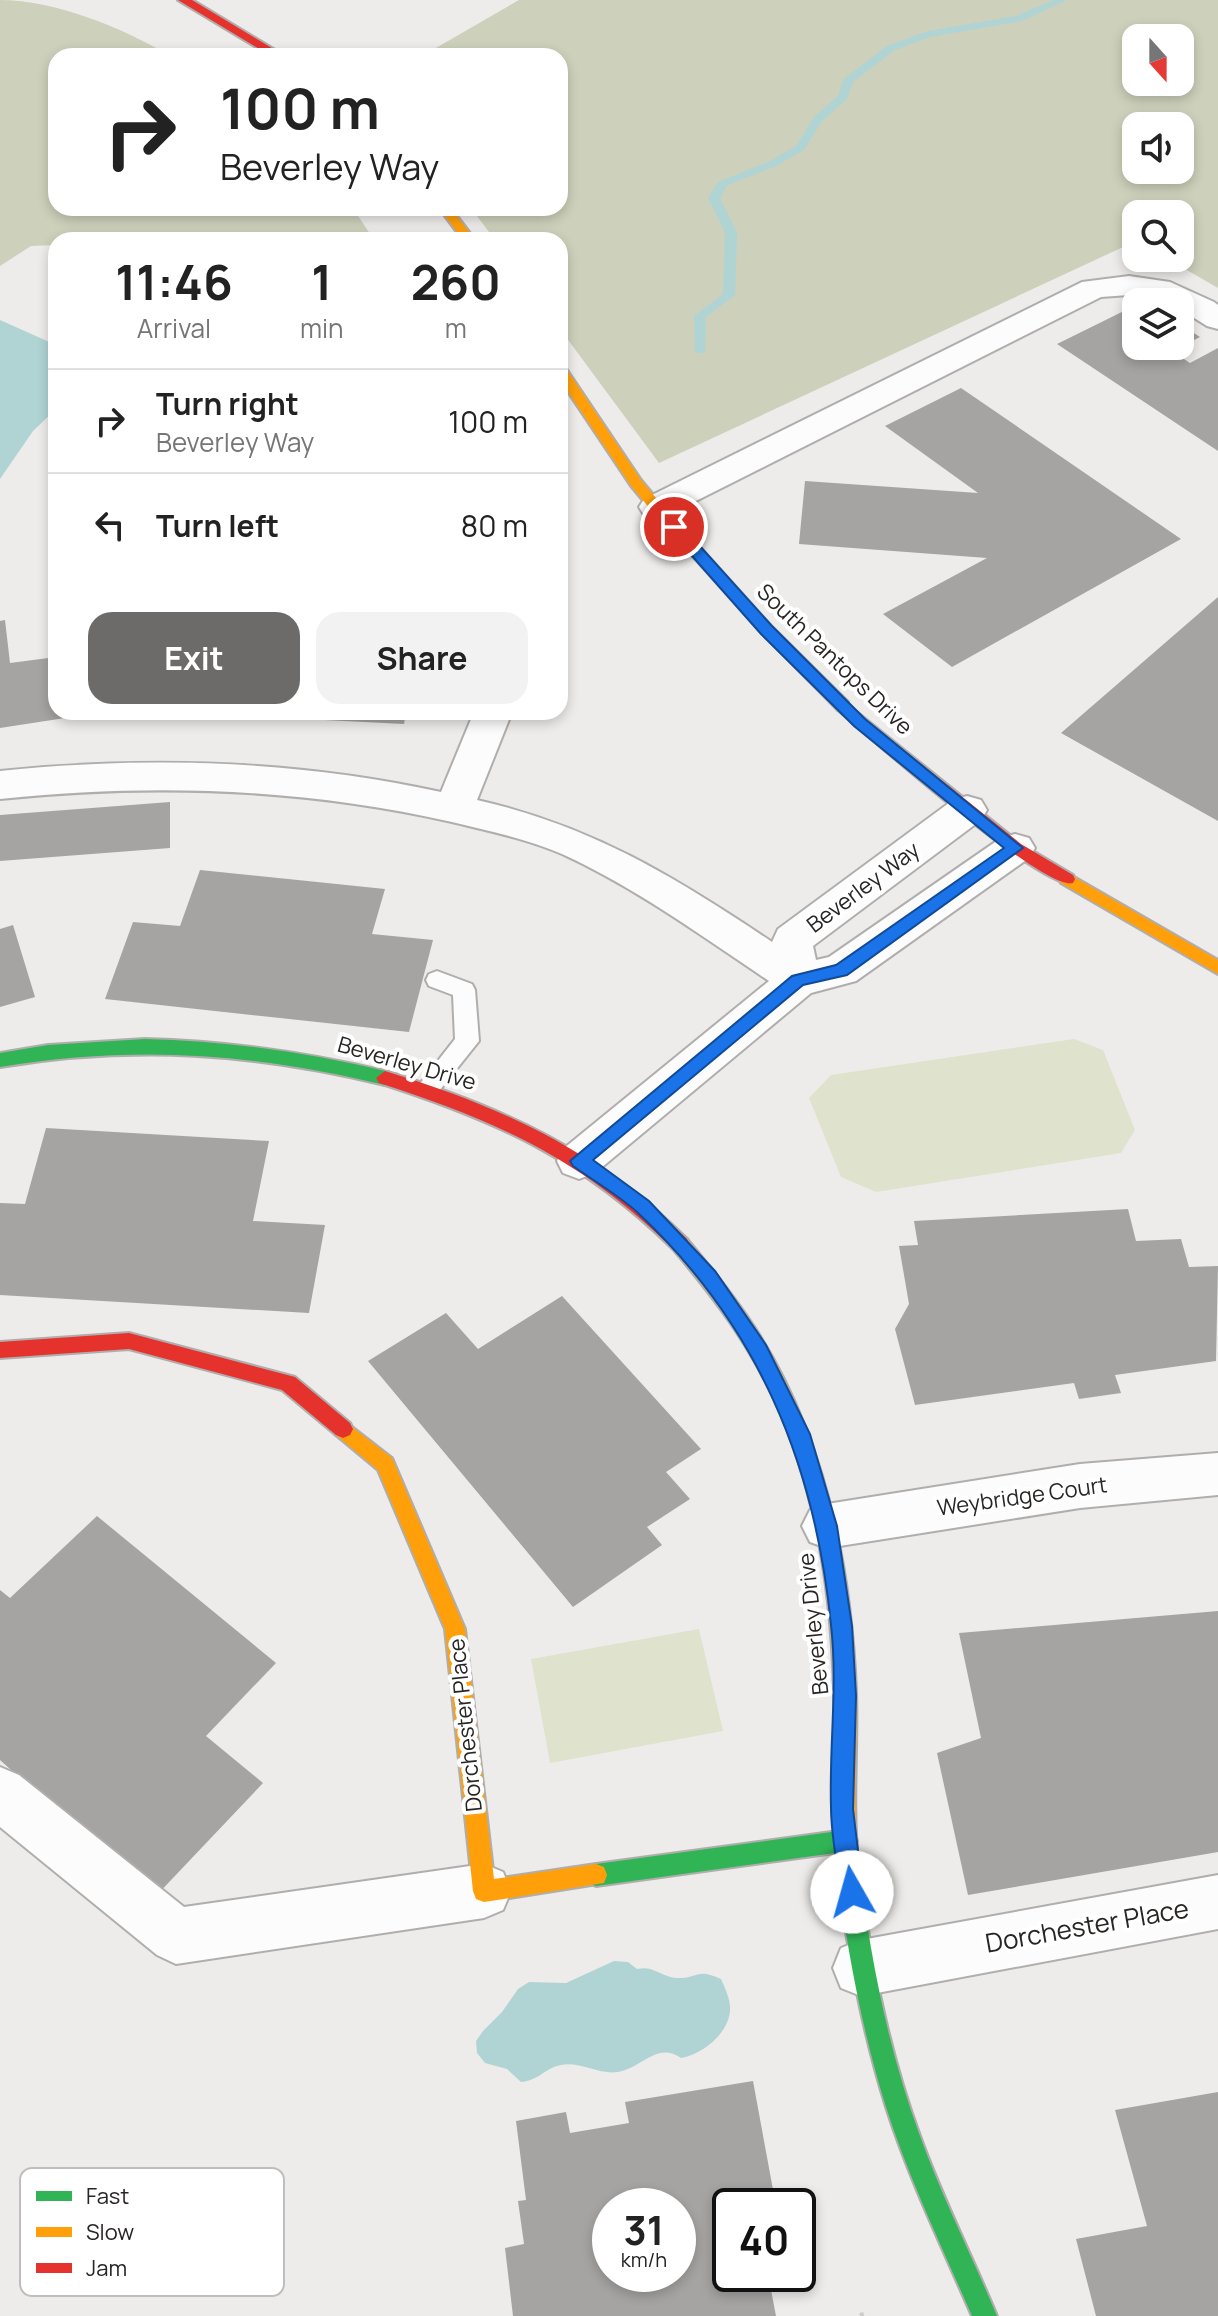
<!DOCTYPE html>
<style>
:root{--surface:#fff;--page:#f2f2f2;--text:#222;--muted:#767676;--line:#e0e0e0;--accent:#6d6b6a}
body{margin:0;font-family:Manrope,sans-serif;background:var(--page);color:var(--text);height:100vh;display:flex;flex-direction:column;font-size:30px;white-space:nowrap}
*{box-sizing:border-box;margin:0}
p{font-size:26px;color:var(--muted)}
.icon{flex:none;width:44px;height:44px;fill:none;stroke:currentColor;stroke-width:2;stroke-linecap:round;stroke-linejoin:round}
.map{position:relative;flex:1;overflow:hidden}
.drawer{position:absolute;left:48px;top:232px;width:520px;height:488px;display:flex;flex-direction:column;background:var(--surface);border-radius:24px;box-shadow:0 4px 12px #0003}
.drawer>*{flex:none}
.banner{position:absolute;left:48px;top:48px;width:520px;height:168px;border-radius:24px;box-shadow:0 4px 12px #0003;background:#fff;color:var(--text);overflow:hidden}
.needle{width:52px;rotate:159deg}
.fabs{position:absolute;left:1122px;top:24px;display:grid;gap:16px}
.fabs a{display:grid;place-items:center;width:72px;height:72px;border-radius:16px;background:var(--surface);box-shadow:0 4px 12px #0003;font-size:40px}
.speed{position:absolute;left:592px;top:2188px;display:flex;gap:16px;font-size:40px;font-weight:700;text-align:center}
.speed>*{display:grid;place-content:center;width:104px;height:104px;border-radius:50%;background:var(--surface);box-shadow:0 4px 12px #0003;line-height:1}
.speed small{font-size:20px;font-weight:400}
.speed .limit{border:4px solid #111;border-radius:12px;background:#fff;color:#111}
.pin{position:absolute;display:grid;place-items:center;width:68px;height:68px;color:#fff;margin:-34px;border:4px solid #fff;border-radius:50%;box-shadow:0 2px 8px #0007}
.me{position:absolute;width:88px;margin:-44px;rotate:353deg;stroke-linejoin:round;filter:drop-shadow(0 0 6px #0008)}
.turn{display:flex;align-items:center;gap:28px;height:168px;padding:0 40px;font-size:36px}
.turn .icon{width:104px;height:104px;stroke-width:2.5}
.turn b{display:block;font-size:56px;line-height:68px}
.eta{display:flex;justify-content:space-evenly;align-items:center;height:136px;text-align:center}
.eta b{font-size:48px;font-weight:700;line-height:56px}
.cta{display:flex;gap:16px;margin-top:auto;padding:16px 40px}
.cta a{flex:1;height:92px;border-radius:24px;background:var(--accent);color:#fff;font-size:32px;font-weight:700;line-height:92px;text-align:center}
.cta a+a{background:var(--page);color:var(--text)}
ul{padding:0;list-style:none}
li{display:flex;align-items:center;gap:24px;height:104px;padding:0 40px;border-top:2px solid var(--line)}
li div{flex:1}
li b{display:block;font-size:30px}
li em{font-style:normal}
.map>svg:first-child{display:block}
.green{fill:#dfe2cd}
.forest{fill:#cdd0ba;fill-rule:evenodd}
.water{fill:#b0d4d4}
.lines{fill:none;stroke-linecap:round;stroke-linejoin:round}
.stream{fill:#b0d4d4;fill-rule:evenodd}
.building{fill:#a5a4a2;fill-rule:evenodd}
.lane-casing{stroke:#b0aead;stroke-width:4}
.street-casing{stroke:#b0aead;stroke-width:4}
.fast-casing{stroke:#b0aead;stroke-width:4}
.slow-casing{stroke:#b0aead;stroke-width:4}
.jam-casing{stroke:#b0aead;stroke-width:4}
.path{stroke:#ccc;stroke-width:6;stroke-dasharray:10 5;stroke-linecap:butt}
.lane{fill:#fcfcfc;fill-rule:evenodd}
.street{fill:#fcfcfc;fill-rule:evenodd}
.fast{fill:#30b455;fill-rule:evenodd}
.slow{fill:#ff9f0a;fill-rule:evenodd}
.jam{fill:#e5322d;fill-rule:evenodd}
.route{fill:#1a73e8;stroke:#114b97;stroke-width:2}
.labels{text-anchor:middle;stroke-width:8;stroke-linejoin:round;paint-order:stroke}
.street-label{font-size:22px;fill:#282625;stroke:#fff}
.near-street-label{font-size:26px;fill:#282625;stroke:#fff}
.key{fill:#fff;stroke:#bebebe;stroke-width:2}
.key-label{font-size:22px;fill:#282625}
</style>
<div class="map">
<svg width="1218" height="2316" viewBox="0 0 1218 2316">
<rect width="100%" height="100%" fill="#eeecea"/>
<path class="green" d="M1074,1039L1103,1050L1135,1130L1121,1153L876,1192L841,1177L809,1098L831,1075Z
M699,1629L723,1731L550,1763L531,1659Z"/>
<path class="forest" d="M0,0C54,0 124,28 170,56H56V208H353L372,237L56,240V245L31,246L0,266Z
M519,0H1218V288L1166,258H1180V214H1136V241L659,463L560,329V240H495L471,208H560V56H422ZM1136,38H1180V82H1136ZM1136,126H1180V170H1136Z"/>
<path class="water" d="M0,320L56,345V409L33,431L0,479Z
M614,1961L628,1962L637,1969C653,1965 660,1976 676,1978C698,1979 696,1967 721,1979C725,1988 731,2000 730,2011C728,2034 703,2054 681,2058C657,2041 642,2068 618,2072C599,2075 579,2061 561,2065C545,2068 538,2081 521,2082L507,2069L485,2063L477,2053L476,2041L483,2031L502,2012L518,1989L529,1982L566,1983Z"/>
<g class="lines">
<path class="stream" d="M1054,0H1067L1022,21L930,37L895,50L853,82L847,99L822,121L804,150L776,166L726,186L720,198L737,233L735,295L706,317L705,350L703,353H695L694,316L723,294L725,233L708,198L718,182L768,162L796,146L814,117L838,96L844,79L887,46L928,31L1016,16Z"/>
</g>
<path class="building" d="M1136,305V346H1180V324L1200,337L1172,351L1190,363L1218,348V451L1057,344Z
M961,388L1181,539L952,667L883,614L987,558L799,544L805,481L978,493L885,426Z
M1218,597V821L1061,733Z
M5,620L10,663L56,657V712H64L65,718L0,728V621Z
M202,712H406L404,724L202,714Z
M170,802V848L0,861V815Z
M200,870L385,889L372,934L433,940L409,1032L105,999L133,922L180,926Z
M13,925L35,997L0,1007V929Z
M46,1128L269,1141L253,1221L325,1225L309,1313L0,1295V1203L25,1204Z
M1128,1209L1136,1241L1181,1239L1189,1267L1218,1266L1216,1361L1115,1375L1121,1393L1079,1399L1074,1383L915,1405L895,1329L909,1304L899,1246L918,1245L914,1221Z
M562,1296L701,1449L666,1472L690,1499L647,1527L662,1545L573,1607L368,1361L446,1313L478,1349Z
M97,1516L276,1663L206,1736L263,1783L154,1898L0,1760V1590L10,1598Z
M1218,1611V1852L968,1895L937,1753L981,1738L959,1633Z
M753,2081L776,2206H730V2274H768L776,2316H513L505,2248L524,2244L518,2201L526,2200L516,2121L566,2112L570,2133L629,2123L625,2102ZM610,2206H678V2274H610Z
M1218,2092V2316H1096L1076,2239L1147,2226L1115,2110Z"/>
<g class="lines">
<g class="lane-casing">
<path id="lane" d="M437,971L472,984L475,990L479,1041L435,1096L427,1099L419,1096L415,1090L455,1039L453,995L429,986L426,980L429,974Z"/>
</g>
<g class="street-casing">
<path id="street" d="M1129,276L1170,282L1214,302L1218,305V329L1207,326L1180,309V302L1129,295L1101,297L668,515L656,518L644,515L639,507L644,499L1082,282Z
M474,712H512L477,800C592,826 675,877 772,942L778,929L953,800L967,796L981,800L987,810L981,820L813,946L816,960L829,957L1001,838L1015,834L1029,838L1035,848L1029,858L856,981L811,993L595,1173L579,1179L563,1173L557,1161L563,1149L769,981C702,936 636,888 562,854C527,839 489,831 452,822C302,788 153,783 0,799V771C148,756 295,760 441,792Z
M1218,1453V1495L1080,1508L827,1548L810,1542L802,1526L810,1510L827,1504L1080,1464Z
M0,1767L19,1775L184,1907L484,1864L503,1872L511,1891L503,1910L484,1918L176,1964L157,1955L0,1827Z
M1218,1875V1929L861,1996L841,1988L833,1968L841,1948L861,1940Z"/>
</g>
<g class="fast-casing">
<path id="fast" d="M145,1039C227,1041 305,1052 385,1071L394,1078L385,1085C254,1053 134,1045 0,1067V1053L48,1045Z
M846,1830L854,1833L857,1841L854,1849L848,1851L855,1853L858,1861C870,1954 887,2047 920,2136C942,2197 972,2256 997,2316H972C942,2247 909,2179 886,2107C861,2027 846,1944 836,1861L842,1852L596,1886L588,1883L585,1875L588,1867L596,1864Z"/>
</g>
<g class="slow-casing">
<path id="slow" d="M439,208H451L475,240H463Z
M560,366L565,367L641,480L661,504L772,627L848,702V710H838L762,633L651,510L631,486L560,380Z
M1067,873L1218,960V974L1061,883L1059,879L1061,875Z
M680,1236L687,1239C713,1270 738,1301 760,1336C825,1441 851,1568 856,1691C858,1748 852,1804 858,1861L855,1869L847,1872L839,1869L836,1861C831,1804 836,1748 834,1691C831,1573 809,1448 746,1347C725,1312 700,1281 673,1249L671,1244L673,1239Z
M343,1420L392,1458L465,1629L494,1879L596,1864L604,1867L607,1875L604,1883L484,1902L476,1899L473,1891L445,1629L378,1470L336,1435L333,1429L336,1423Z"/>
</g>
<g class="jam-casing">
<path id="jam" d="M178,0H192L285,56H271Z
M843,701L1021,844L1073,875L1075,879L1073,883C1044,892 869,736 838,710L835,706Z
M385,1071C503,1107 598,1151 687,1239L689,1244L687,1249H673C583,1160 498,1121 379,1083L376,1078Z
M129,1333L295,1377L350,1423L353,1429L350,1435L343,1438L336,1435L282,1390L129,1349L0,1358V1342Z"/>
</g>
<path class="path" d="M860,2316L864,2315"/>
<use href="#lane" class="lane"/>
<use href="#street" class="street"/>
<use href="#fast" class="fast"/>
<use href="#slow" class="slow"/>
<use href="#jam" class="jam"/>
</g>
<path class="route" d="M674,523L680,524L772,626L865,719L1023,848L847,975L803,985L593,1160L649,1201L715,1271L766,1345L810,1434L837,1526L852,1626L856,1696L853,1809L863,1892L860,1900L852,1903L844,1900L841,1892C837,1864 831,1835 831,1807C829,1747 838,1686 831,1625C815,1463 758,1325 637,1212C618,1195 594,1181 573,1166L570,1161L792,976L836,965L1004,848L854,726L761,634L669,530L667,527Z"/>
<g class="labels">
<g class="street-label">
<text transform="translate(835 659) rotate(44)" y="8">South Pantops Drive</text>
<text transform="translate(863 887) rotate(-37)" y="8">Beverley Way</text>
<text transform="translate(407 1063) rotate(16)" y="8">Beverley Drive</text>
<text transform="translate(1022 1496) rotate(-8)" y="8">Weybridge Court</text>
<text transform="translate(813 1624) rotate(-96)" y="8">Beverley Drive</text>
<text transform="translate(465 1725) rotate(-96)" y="8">Dorchester Place</text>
</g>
<g class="near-street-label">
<text transform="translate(1087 1926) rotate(-10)" y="9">Dorchester Place</text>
</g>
</g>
<rect x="20" y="2168" width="264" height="128" rx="12" class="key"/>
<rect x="36" y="2191" width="36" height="10" fill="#30b455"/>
<rect x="36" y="2227" width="36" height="10" fill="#ff9f0a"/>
<rect x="36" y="2263" width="36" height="10" fill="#e5322d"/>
<g class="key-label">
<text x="86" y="2204">Fast</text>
<text x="86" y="2240">Slow</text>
<text x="86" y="2276">Jam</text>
</g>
</svg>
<div class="fabs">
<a><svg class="needle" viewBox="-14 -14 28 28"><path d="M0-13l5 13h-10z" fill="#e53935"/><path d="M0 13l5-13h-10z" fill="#767676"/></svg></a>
<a><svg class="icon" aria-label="sound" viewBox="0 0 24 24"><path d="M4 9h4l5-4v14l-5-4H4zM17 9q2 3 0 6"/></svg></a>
<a><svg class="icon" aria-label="search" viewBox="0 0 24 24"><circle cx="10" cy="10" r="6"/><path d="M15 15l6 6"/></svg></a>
<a><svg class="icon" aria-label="layers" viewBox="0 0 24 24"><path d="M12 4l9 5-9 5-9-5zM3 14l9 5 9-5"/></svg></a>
</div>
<div class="speed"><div>31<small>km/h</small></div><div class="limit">40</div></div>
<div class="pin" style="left:674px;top:527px;background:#d93025"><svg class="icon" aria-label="arrive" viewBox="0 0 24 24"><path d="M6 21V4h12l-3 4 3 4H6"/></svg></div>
<svg class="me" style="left:852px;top:1892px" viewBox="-20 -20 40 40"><circle r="19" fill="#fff"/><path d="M0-13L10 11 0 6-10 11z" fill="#1a73e8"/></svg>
<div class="banner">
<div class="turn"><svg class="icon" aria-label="right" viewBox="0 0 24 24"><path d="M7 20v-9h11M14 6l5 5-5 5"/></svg><div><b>100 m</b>Beverley Way</div></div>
</div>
<section class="drawer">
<div class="eta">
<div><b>11:46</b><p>Arrival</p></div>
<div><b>1</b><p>min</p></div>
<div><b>260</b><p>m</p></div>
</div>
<ul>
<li><svg class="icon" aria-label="right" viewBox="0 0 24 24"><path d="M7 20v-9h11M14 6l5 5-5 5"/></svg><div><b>Turn right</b><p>Beverley Way</p></div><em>100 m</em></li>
<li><svg class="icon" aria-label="left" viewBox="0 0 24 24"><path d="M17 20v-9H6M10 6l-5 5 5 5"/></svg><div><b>Turn left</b></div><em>80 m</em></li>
</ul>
<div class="cta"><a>Exit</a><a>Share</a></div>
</section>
</div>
